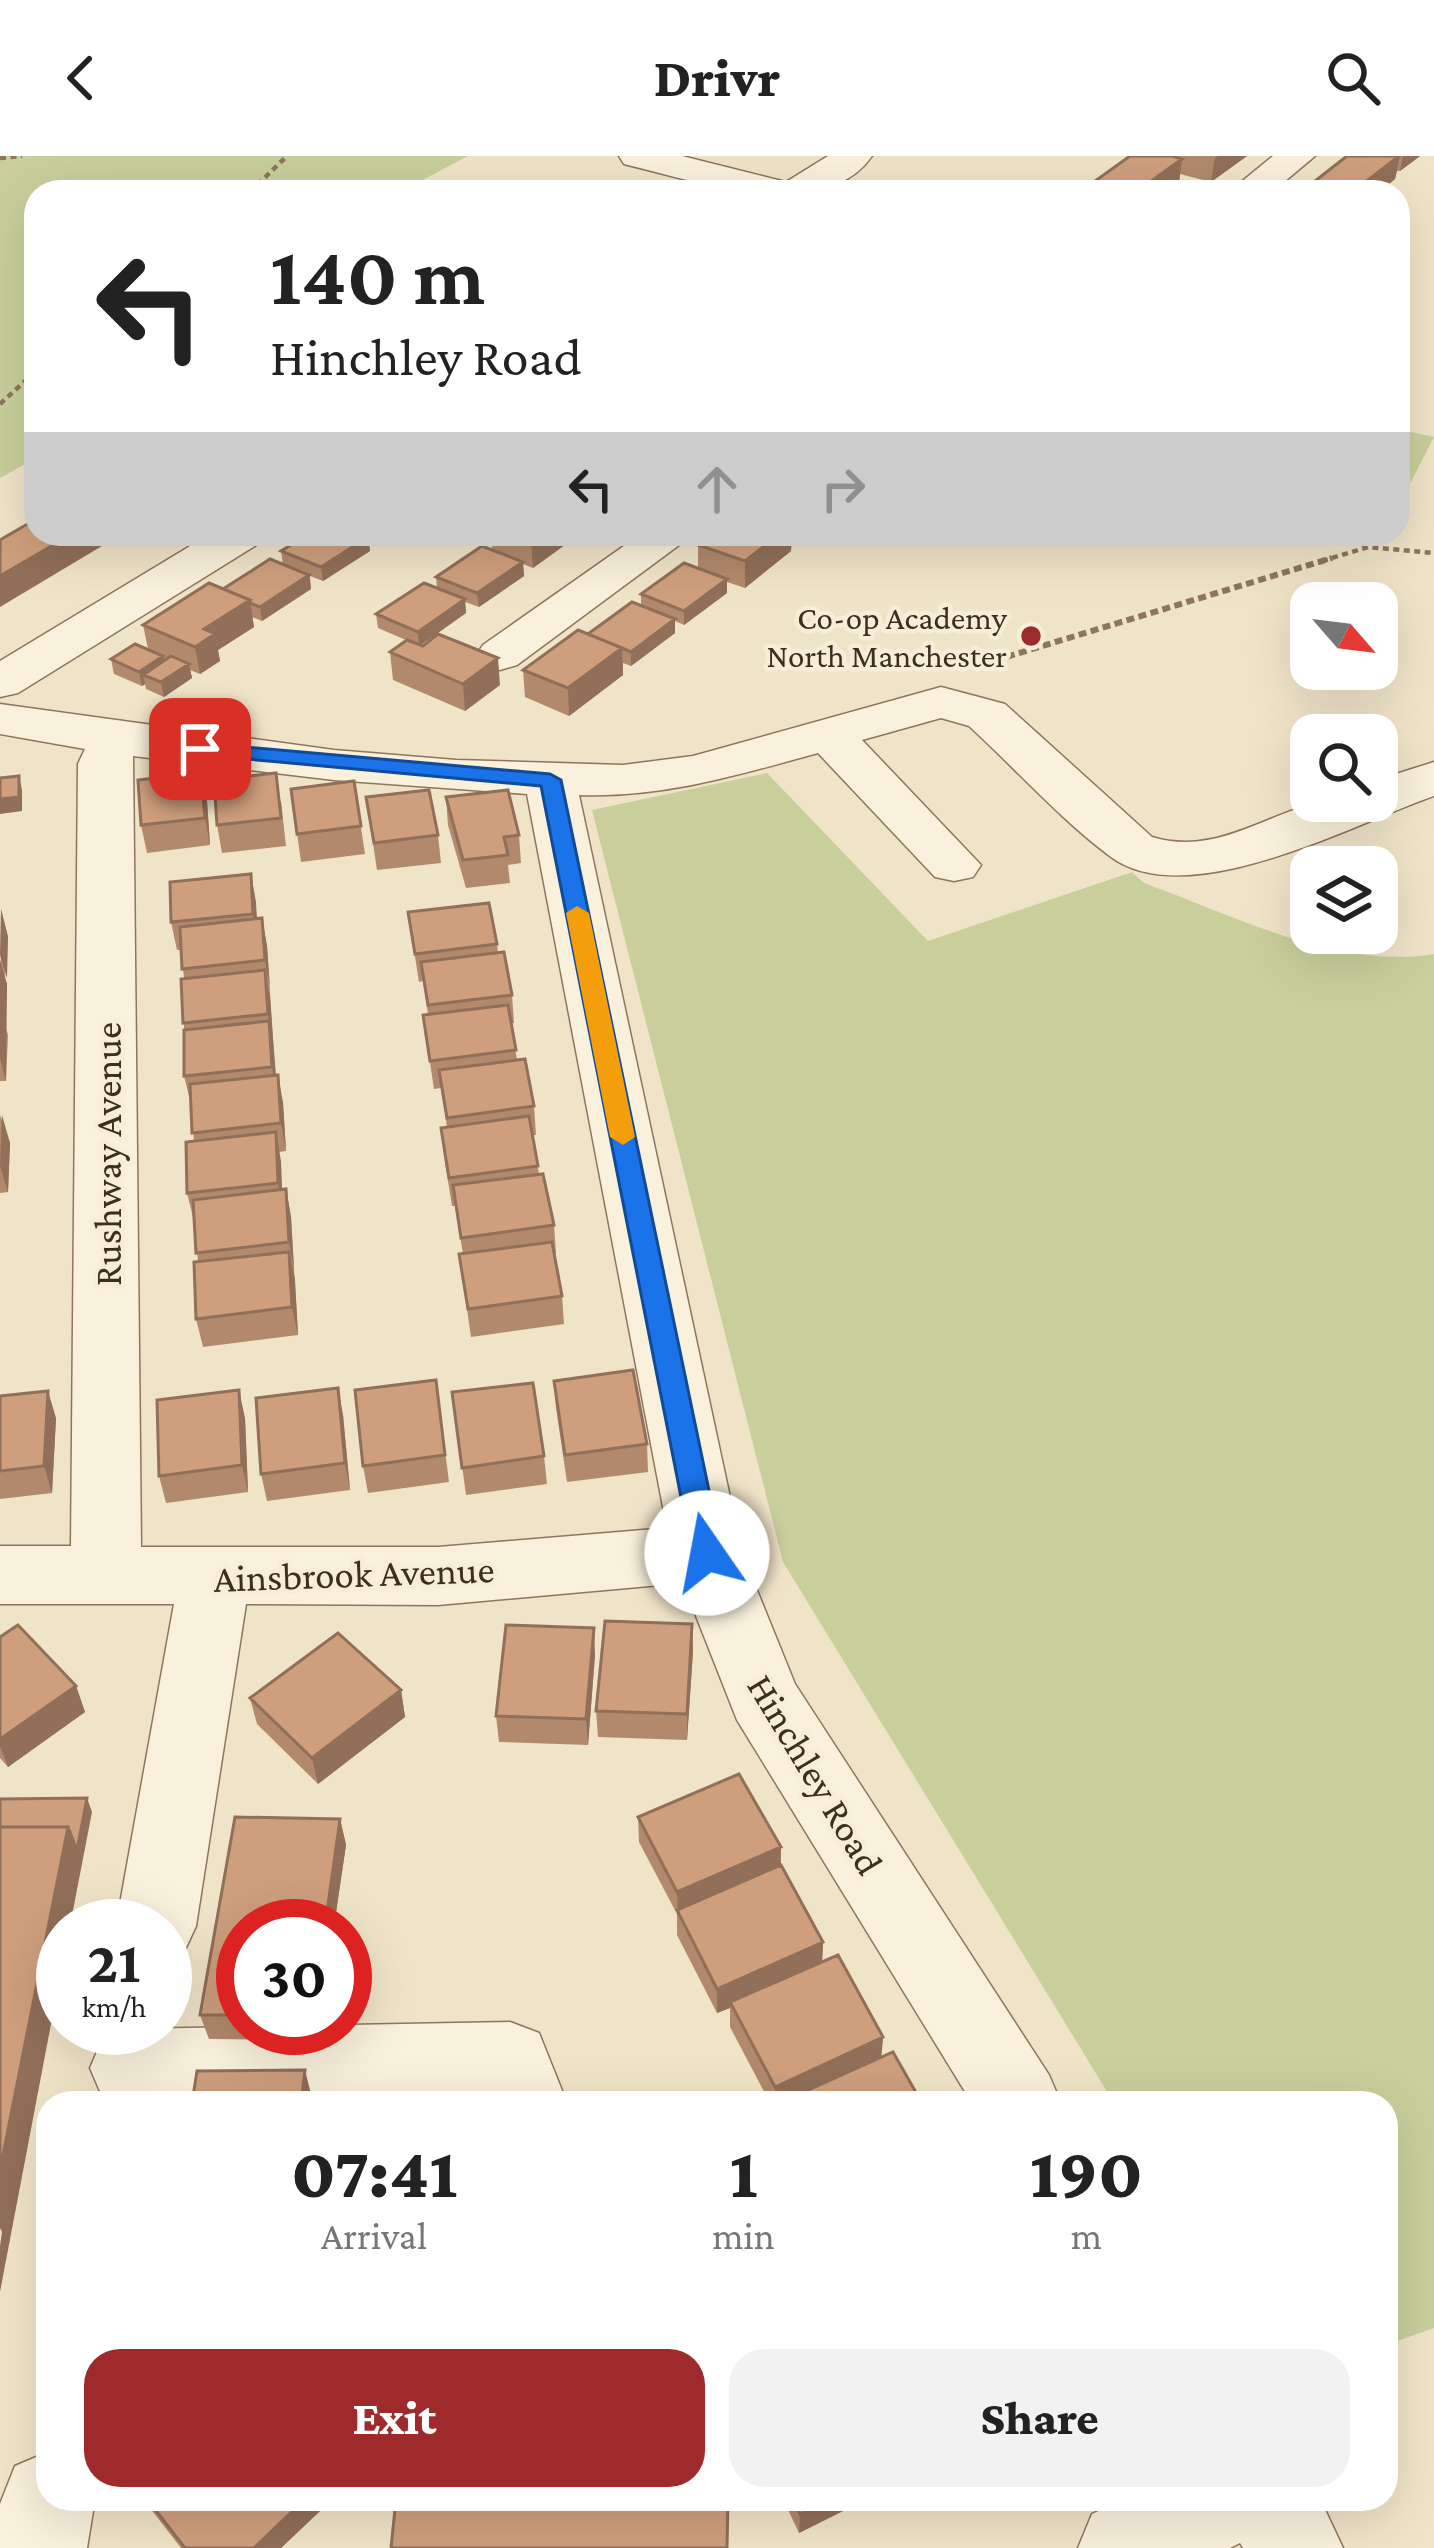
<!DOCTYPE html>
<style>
:root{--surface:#fff;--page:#f2f2f2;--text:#222;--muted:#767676;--accent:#9e2a2b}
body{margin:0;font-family:"Crimson Pro",serif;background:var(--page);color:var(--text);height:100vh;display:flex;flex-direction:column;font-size:45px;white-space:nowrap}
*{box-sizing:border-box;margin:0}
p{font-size:39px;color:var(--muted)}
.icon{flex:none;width:66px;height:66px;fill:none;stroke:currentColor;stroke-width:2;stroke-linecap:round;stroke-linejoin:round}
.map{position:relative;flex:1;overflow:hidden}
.details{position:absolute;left:36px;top:1935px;width:1362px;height:420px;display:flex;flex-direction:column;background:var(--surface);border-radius:36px;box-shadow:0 12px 48px #0002}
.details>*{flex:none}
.top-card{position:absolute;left:24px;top:24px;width:1386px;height:366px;border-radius:36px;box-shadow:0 12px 48px #0002;background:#fff;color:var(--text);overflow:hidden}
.needle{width:78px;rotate:118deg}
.tools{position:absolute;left:1290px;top:426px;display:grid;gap:24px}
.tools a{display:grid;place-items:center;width:108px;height:108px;border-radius:24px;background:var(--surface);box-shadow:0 12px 48px #0002;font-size:60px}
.speed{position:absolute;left:36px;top:1743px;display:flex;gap:24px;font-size:60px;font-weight:700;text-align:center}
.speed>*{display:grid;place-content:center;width:156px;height:156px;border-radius:50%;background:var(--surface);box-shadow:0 12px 48px #0002;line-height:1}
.speed small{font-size:30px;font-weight:400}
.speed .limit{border:18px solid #d22;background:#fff;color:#111}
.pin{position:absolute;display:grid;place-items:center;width:102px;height:102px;color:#fff;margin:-51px;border-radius:24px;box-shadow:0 6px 18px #0006}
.me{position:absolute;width:132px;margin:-66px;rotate:348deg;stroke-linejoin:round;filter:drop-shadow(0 0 9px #0008)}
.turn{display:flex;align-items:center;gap:42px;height:252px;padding:0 48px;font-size:54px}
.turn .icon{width:156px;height:156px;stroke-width:2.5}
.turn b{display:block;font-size:84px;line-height:102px}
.lanes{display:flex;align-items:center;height:114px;padding:0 48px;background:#0003;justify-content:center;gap:60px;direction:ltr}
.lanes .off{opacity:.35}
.eta{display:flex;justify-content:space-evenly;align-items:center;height:204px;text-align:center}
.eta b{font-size:72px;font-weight:800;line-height:84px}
.cta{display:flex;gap:24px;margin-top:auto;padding:24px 48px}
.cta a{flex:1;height:138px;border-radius:36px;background:var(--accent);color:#fff;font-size:48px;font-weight:800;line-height:138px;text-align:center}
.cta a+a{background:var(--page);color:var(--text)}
header{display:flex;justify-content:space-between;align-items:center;height:156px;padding:0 48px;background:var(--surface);font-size:54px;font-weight:800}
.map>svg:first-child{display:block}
.green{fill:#c9cf9b}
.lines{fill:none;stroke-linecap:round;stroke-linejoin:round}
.minor-casing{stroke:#8d765c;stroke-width:3}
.path-far1{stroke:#8d765c;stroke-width:4.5;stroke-dasharray:6 4.5;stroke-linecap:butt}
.path{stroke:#8d765c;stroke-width:6;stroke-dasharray:8 4.5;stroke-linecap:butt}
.minor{fill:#faf1dc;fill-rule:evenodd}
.wall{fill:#b2896c}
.shaded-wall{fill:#916f58}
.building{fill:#cf9f7d;stroke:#916f58;stroke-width:3}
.route{fill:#1a73e8;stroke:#114b97;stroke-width:3}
.slow{fill:#f59e0b}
.poi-dot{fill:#9e2a2b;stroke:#f7eed8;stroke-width:4.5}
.labels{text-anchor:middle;stroke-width:9;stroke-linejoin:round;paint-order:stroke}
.far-poi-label{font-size:33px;fill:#3d2e20;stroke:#f7eed8;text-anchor:end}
.street-label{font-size:39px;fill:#3d2e20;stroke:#f7eed8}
</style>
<header><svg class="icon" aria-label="back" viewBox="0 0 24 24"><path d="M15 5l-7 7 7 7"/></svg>Drivr<svg class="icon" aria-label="search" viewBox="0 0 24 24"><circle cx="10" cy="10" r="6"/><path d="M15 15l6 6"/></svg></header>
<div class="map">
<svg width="1434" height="2392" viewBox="0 0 1434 2392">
<rect width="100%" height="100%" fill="#f0e4c8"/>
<path class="green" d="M0,0H468L400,36H36V302L0,322Z
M1398,273L1434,281L1400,347H1398Z
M767,617L928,785L1132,716L1144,727C1233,759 1337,814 1434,798V2172L1386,2189V1947H1114L783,1406L592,654Z"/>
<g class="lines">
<g class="minor-casing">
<path id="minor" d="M619,0H682L786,26L828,0H872C824,70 691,24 624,8Z
M1273,0H1315L1272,36H1229Z
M210,378H265L258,388L18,537L0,541V505Z
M641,378H694L517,509L500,514L483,509L476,499L483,489Z
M941,531L1005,548L1152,681C1213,700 1263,660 1319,646C1336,642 1359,645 1377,645V624L1434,606V640C1355,667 1189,758 1111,701C1060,663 1015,612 969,570L941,562L862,584L981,709L973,721L954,725L935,721L818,597C738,619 663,642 579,639L742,1397L795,1528L1049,1919L1061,1947H972L737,1564L683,1427L438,1449L246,1448L196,1770L184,1796L165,1803V1770H116L174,1448H0V1390H71L78,608L85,593L0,578V548L334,594L456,604L623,609L693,600ZM133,600L334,624L527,638L667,1372L438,1391H141Z
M510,1866L539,1877L567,1947H121L102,1940L90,1912L102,1884L132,1873Z
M48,2296V2343H95L87,2392H0V2348L15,2310Z
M1125,2343H1320L1343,2392H1243L1240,2387L1230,2392H1078L1092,2358Z"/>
</g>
<path class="path-far1" d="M0,2L22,0
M250,36L287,0
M0,248L36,215
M1322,405L1368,391L1434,397"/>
<path class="path" d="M983,508L1332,402"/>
<use href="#minor" class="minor"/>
</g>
<path class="wall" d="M1130,0H1247L1211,26L1180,18L1179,27L1166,36H1094L1095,25Z
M1347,0H1420L1400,15H1397L1395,23L1379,36H1313L1315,25Z
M309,378H396L379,389L369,385L370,395L323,425L310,420L311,433L262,465L252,461L254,471L218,494L220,505L200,518L190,514L192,522L164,541L146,533L145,528L142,530L114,518L111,503L148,493L143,469L223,433L283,409L281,395Z
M491,378H580L533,412L523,408L524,420L479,451L465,446L466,457L421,489L500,529L465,555L393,524L390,496L406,484L378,472L376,458L437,432L436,421L492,394Z
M713,378H792L791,395L745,432L727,426V437L684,469L675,465V477L631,510L623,507V519L569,560L525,541L523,514L641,450V438L698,412V389Z
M201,617L207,645L210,689L147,697L141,669Z
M354,625L365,698L301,706L291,633Z
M366,641L438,679L441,707L377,714Z
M446,641L519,679L521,707L508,709L510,727L466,732L448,669Z
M281,645L286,690L222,697L217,669Z
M251,718L257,763L262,762L267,790L273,882L276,919L283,947L286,995L279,996L282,1034L286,1033L291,1061L298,1179L203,1191L196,1163L198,1106L194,1065L187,1037L194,985L191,948L184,920V822L181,794H177L171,766Z
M1,753L8,781L5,823L7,828L5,869L8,879L6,925H0Z
M408,756L497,788L498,797L512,839L514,867H511L517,904L534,950L536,979H532L539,1018L554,1069L556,1097L554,1098L562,1140L564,1168L471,1181L459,1098H463L455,1050H452L444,1000L441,972L447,971L441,932L434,933L423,859L428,858L423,825L419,826Z
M0,959L10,987L8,1036L0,1037Z
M436,1224L449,1326L368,1337L363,1310Z
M554,1225L647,1288L648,1316L567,1326L556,1252Z
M452,1236L544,1300L547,1328L466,1339Z
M0,1240L56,1262L52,1337L0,1343Z
M343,1259L350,1334L267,1345L261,1318Z
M245,1262L248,1336L166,1347L159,1320Z
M692,1468L693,1495L687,1584L598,1581L596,1555Z
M0,1481L76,1530L85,1556L8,1611L0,1602Z
M595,1499L588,1589L499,1586L496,1560Z
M401,1534L405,1561L318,1628L257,1568L250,1542Z
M235,1661L340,1663L346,1689L334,1770H243V1872H320L319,1884L209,1883L200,1859Z
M638,1661L781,1691V1709L823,1786L822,1806L883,1881L881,1902L922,1947H770L730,1871V1852L717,1857L677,1779V1758L639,1686Z
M143,2343H315L320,2355L281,2392H181Z
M783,2343H867L799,2377Z"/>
<path class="shaded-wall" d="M1218,0H1247L1211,26L1215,2Z
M1400,0L1395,23L1379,36H1354Z
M1403,0H1420L1400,15Z
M1182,3L1179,27L1166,36H1136Z
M72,378H122L0,451V420Z
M378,378H396L379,389Z
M542,378H580L533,412L531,385Z
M780,378H792L791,395L745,432V405Z
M368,381L370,395L323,425L321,411Z
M523,406L524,420L479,451L477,437Z
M309,419L311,433L262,465L260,451Z
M727,423V437L684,469V455Z
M465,443L466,457L419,490L418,476Z
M250,444L254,471L218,494L220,505L200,518L195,491L204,473Z
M675,463V477L631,510V496Z
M622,492L623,519L569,560L568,532Z
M163,500L166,514L143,519L145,528L142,530L139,516Z
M498,502L500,529L465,555L463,528Z
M189,508L192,522L164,541L161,526Z
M201,617L207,645L210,689L205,662Z
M19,620L22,634V655L0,658V643Z
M251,718L256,746L258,786L253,758Z
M1,753L8,781L7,822L0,799Z
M262,762L267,790L270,832L265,804Z
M0,804L7,828L6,925L0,903Z
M265,814L270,842L277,939L272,911Z
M278,919L283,947L286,995L281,967Z
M2,959L10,987L8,1036L0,1010Z
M276,976L281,1005L283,1055L278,1027Z
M286,1033L291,1061L294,1114L289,1086Z
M289,1096L295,1124L298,1179L292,1151Z
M338,1232L343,1259L350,1334L345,1307Z
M239,1234L245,1262L248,1336L242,1309Z
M48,1235L56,1262L52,1337L44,1310Z
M692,1468L693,1495L687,1584V1558Z
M594,1472L595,1499L588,1589L586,1563Z
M76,1530L85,1556L8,1611L0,1590V1583Z
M401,1534L405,1561L318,1628L312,1602Z
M87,1642L92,1656L70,1770H63V1805L0,2136V2090L2,2076L0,2072V2014L68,1671Z
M340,1663L346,1689L334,1770H325Z
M781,1691L780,1717L678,1756L677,1736Z
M823,1786L822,1811L730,1846V1852L717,1857V1833Z
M883,1881L881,1905L784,1947H774L775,1931Z
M305,1914L311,1938L310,1947H301Z
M305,2343H315L320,2355L281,2392H254Z
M831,2343H867L799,2377L800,2358Z"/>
<path class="building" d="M1130,0H1172L1182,3L1136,36L1095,25Z
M1347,0H1399L1354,35L1315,25Z
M36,363V378H72L0,420V384Z
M309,378H360L368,381L321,411L281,395Z
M512,378H542L531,385Z
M713,378H780L745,405L698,389Z
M482,390L523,406L477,437L436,421Z
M270,403L309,419L260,451L250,447V444L223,433Z
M684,407L727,423L684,455L641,438Z
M209,427L250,444L204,473L215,478L195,491L143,469Z
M424,427L465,443L418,476L376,458Z
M632,446L675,463L631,496L588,478Z
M578,474L622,492L568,532L523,514Z
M438,478L498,502L463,528L390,496L407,484L423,490Z
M135,488L163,500L139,516L111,503Z
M171,500L189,508L161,526L143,519Z
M201,617L205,662L141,669L138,624Z
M276,617L281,662L217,669L214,624Z
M19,620V641L0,643V622Z
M354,625L361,670L297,678L291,633Z
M429,634L438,679L374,687L366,641Z
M508,634L519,679L504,681L508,699L463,704L446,641Z
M251,718L253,758L171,766L170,726Z
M489,747L497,788L415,798L408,756Z
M262,762L265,804L182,813L180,771Z
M504,796L512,839L428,849L421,806Z
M265,814L268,858L183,867L181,823Z
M508,849L516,894L430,905L423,859Z
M269,865L272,911L184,920V874Z
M525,903L534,950L447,962L439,914Z
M278,919L281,967L192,977L190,928Z
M529,960L538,1010L449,1022L441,972Z
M276,976L278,1027L187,1037L186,986Z
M543,1018L554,1069L461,1082L453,1029Z
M286,1033L289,1086L196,1097L193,1044Z
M552,1086L562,1140L468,1153L459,1098Z
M289,1096L292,1151L196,1163L194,1106Z
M633,1214L647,1288L565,1299L554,1225Z
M436,1224L445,1299L363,1310L355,1234Z
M533,1227L544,1300L462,1312L452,1236Z
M338,1232L345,1307L261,1318L256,1242Z
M239,1234L242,1309L159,1320L157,1244Z
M48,1235L44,1310L0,1315V1240Z
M605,1465L692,1468L687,1558L596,1555Z
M18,1469L76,1530L0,1583V1481Z
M506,1469L594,1472L586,1563L496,1560Z
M338,1477L401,1534L312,1602L250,1542Z
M739,1618L781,1691L677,1736L638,1661Z
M87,1642L77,1694L68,1671H0V1643Z
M235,1661L340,1663L325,1770H243V1859H200Z
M0,1671H68L0,2014Z
M781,1709L823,1786L717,1833L677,1754Z
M838,1799L883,1881L775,1931L730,1846Z
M893,1896L922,1947H784V1945Z
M305,1914L301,1947H192L197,1915Z
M147,2343H305L254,2392H185Z
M396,2343H728L727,2392H391Z
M793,2343H831L800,2358Z"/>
<path class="route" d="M200,587L550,618L561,624L722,1397L717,1405L707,1409L692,1397L541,630L192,598L189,593Z"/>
<path class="slow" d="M577,750L589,757L635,981L623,989L610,981L566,757Z"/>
<circle class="poi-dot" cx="1031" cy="480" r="12"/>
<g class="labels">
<g class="far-poi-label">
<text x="1007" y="473">Co-op Academy<tspan x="1007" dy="38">North Manchester</tspan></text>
</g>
<g class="street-label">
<text transform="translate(107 998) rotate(-90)" y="14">Rushway Avenue</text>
<text transform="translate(354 1417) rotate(-2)" y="14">Ainsbrook Avenue</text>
<text transform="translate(816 1618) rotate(59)" y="14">Hinchley Road</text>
</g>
</g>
</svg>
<div class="tools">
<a><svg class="needle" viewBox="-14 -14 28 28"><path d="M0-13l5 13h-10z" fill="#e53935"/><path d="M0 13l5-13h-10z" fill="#767676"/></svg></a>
<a><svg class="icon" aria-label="search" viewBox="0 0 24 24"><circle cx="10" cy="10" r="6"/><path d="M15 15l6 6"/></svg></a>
<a><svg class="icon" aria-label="layers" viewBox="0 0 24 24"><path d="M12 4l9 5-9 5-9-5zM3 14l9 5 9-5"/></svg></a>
</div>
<div class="speed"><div>21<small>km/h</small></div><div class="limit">30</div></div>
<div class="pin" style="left:200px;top:593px;background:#d93025"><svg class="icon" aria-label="arrive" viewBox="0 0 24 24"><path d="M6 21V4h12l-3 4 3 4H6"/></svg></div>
<svg class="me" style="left:707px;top:1397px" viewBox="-20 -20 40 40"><circle r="19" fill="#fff"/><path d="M0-13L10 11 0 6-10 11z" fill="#1a73e8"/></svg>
<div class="top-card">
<div class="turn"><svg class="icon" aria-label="left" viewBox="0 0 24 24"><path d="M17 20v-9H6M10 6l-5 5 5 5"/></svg><div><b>140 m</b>Hinchley Road</div></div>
<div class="lanes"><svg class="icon" aria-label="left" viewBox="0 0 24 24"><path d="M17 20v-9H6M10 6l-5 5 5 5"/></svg><svg class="icon off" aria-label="ahead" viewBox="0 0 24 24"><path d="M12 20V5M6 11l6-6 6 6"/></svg><svg class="icon off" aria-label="right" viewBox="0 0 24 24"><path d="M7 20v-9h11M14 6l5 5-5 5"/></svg></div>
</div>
<section class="details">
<div class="eta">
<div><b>07:41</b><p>Arrival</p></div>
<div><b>1</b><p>min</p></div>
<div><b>190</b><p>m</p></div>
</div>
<div class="cta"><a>Exit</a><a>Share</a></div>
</section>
</div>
